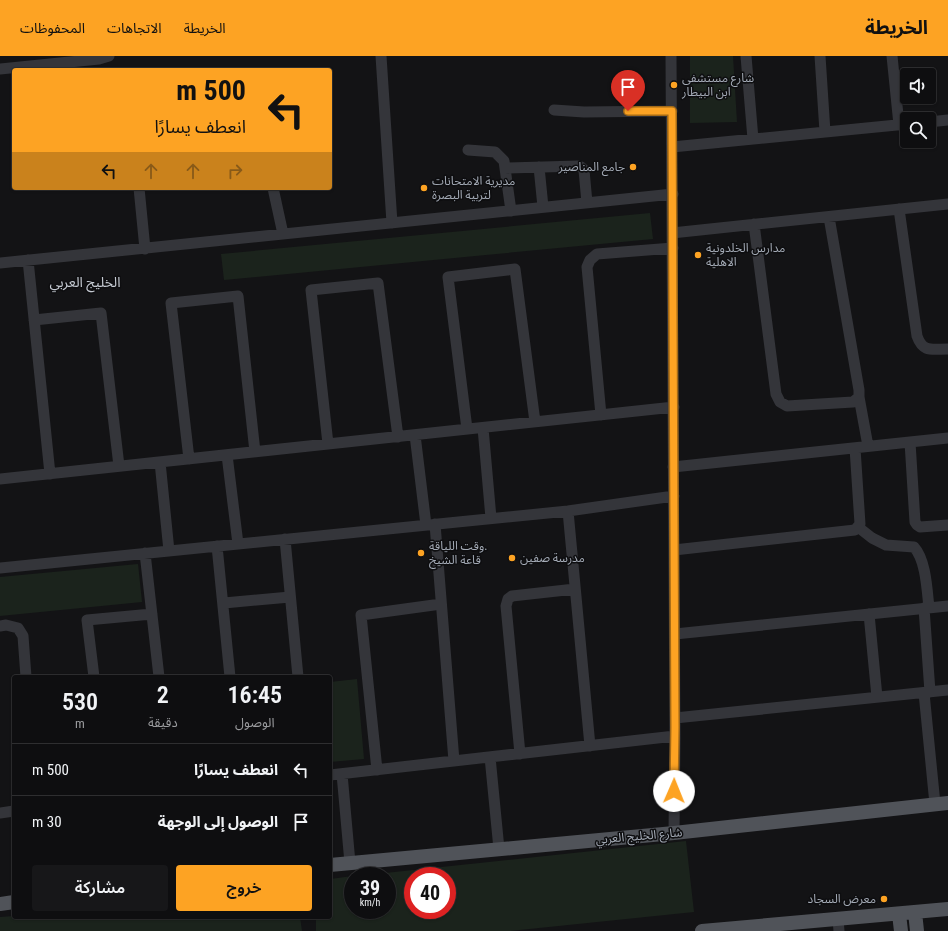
<!DOCTYPE html>
<html lang="ar">
<meta charset="utf-8">
<style>
:root{--surface:#0e0e10;--page:#171719;--text:#f1f3f6;--muted:#9b9c9f;--line:#2e2e30;--accent:#fda323}
body{margin:0;font-family:"Roboto Condensed","Noto Sans Arabic",sans-serif;background:var(--page);color:var(--text);direction:rtl;height:100vh;display:flex;flex-direction:column;font-size:15px;white-space:nowrap}
*{box-sizing:border-box;margin:0}
p{font-size:13px;color:var(--muted)}
.icon{flex:none;width:22px;height:22px;fill:none;stroke:currentColor;stroke-width:2;stroke-linecap:round;stroke-linejoin:round}
.map{position:relative;flex:1;overflow:hidden;direction:ltr}
.side{position:absolute;left:12px;top:619px;width:320px;height:244px;display:flex;flex-direction:column;background:var(--surface);border-radius:4px;box-shadow:0 1px 3px #0004,0 0 0 1px var(--line);direction:rtl}
.side>*{flex:none}
.guide{position:absolute;left:12px;top:12px;width:320px;height:122px;border-radius:4px;box-shadow:0 1px 3px #0004,0 0 0 1px var(--line);direction:rtl;background:#fda323;color:#111;overflow:hidden}
.controls{position:absolute;left:900px;top:12px;display:grid;gap:8px}
.controls a{display:grid;place-items:center;width:36px;height:36px;border-radius:4px;background:var(--surface);box-shadow:0 1px 3px #0004,0 0 0 1px var(--line);font-size:20px}
.speed{position:absolute;left:344px;top:811px;display:flex;gap:8px;font-size:20px;font-weight:700;text-align:center}
.speed>*{display:grid;place-content:center;width:52px;height:52px;border-radius:50%;background:var(--surface);box-shadow:0 1px 3px #0004,0 0 0 1px var(--line);line-height:1}
.speed small{font-size:10px;font-weight:400}
.speed .limit{border:6px solid #d22;background:#fff;color:#111}
.pin{position:absolute;display:grid;place-items:center;width:34px;height:34px;color:#fff;margin:-41px -17px;border-radius:50% 50% 50% 0;rotate:-45deg;box-shadow:0 0 4px #0007}
.pin .icon{rotate:45deg}
.me{position:absolute;width:44px;margin:-22px;rotate:1deg;stroke-linejoin:round;filter:drop-shadow(0 0 3px #0008)}
.turn{display:flex;align-items:center;gap:14px;height:84px;padding:0 20px;font-size:18px}
.turn .icon{width:52px;height:52px;stroke-width:2.5}
.turn b{display:block;font-size:28px;line-height:34px}
.lanes{display:flex;align-items:center;height:38px;padding:0 20px;background:#0003;justify-content:center;gap:20px;direction:ltr}
.lanes .off{opacity:.35}
.eta{display:flex;justify-content:space-evenly;align-items:center;height:68px;text-align:center}
.eta b{font-size:24px;font-weight:600;line-height:28px}
.action{display:flex;gap:8px;margin-top:auto;padding:8px 20px}
.action a{flex:1;height:46px;border-radius:4px;background:var(--accent);color:#111;font-size:16px;font-weight:600;line-height:46px;text-align:center}
.action a+a{background:var(--page);color:var(--text)}
ul{padding:0;list-style:none}
li{display:flex;align-items:center;gap:12px;height:52px;padding:0 20px;border-top:1px solid var(--line)}
li div{flex:1}
li b{display:block;font-size:15px}
li em{font-style:normal}
header{display:flex;align-items:center;gap:24px;box-sizing:border-box;height:56px;padding:0 20px;background:var(--accent);color:#111}
header strong{font-size:19px}
nav{display:flex;gap:22px;margin-inline-start:auto;font-size:14px}
.map>svg:first-child{display:block}
.green{fill:#1b231c;fill-rule:evenodd}
.lines{fill:none;stroke-linecap:round;stroke-linejoin:round}
.minor{stroke:#34353a;stroke-width:11}
.major{stroke:#505359;stroke-width:14}
.route-casing{stroke:#a46a17;stroke-width:10}
.route{stroke:#fda323;stroke-width:7}
.poi-dot{fill:#fda323;stroke:#0e0e10;stroke-width:1.5}
.labels{text-anchor:middle;stroke-width:3;stroke-linejoin:round;paint-order:stroke}
.poi-label{font-size:12px;fill:#a4abb6;stroke:#0e0e10;text-anchor:start}
.street-label{font-size:12px;fill:#a4abb6;stroke:#0e0e10}
.quarter-label{font-size:14px;fill:#c5cad2;stroke:#0e0e10}
</style>
<header>
<strong>الخريطة</strong>
<nav><a>الخريطة</a><a>الاتجاهات</a><a>المحفوظات</a></nav>
</header>
<div class="map">
<svg width="948" height="875" viewBox="0 0 948 875">
<rect width="100%" height="100%" fill="#131315"/>
<path class="green" d="M690,0H733L737,66L690,67Z
M650,157L653,183L224,224L221,198Z
M138,508L142,546L0,560V521Z
M357,623L364,703L330,706V626Z
M686,785L694,856L510,875H316V861H330V823L353,820V854H387V820H357ZM413,820H447V854H413Z
M14,860V861H300L302,875H0V861Z"/>
<g class="lines">
<path class="minor" d="M381,0L392,167
M671,0L675,680L674,777
M746,0L753,83
M820,0L825,76
M892,0L899,69
M0,13L99,3L109,0
M554,54L584,56L672,55
M929,66L948,64
M672,91L907,68
M468,94L495,96L504,105L511,155
M539,111L543,151
M505,112L578,110L581,111L584,114L587,147
M139,132L145,193
M273,132L283,178
M899,153L917,280C923,297 932,293 948,293
M754,168L776,338L780,346L787,350L853,346L859,341V334L829,161
M672,177L948,148
M28,204L50,418
M0,207L673,138
M34,264L101,257L119,410
M859,341L868,390
M601,359L587,211L590,204L597,198L673,192
M483,372L491,462
M467,373L448,221L515,213L535,366
M415,379L426,469
M910,386L915,466L917,469L920,471L948,469
M328,388L311,234L378,227L398,381
M227,399L238,488
M189,403L171,247L238,240L255,396
M160,406L169,495
M673,411L948,382
M0,423L674,351
M568,455L590,690
M435,468L454,705
M858,471L872,482L886,489L914,491C926,504 927,534 929,552
M285,483L298,621
M217,490L230,621
M674,494L855,474L860,468L855,392
M145,497L159,621
M0,512L568,455L674,440
M224,547L290,541
M924,552L930,636
M869,558L877,641
M0,570L6,569L18,572L23,580L26,621
M675,578L948,550
M94,621L87,564L152,558
M924,637L935,748
M675,662L948,634
M520,698L506,550L508,543L512,540L575,533
M490,701L499,793
M377,714L361,559L441,548
M342,718L350,807
M330,719L675,680
M0,757L14,755
M838,863L839,875"/>
<path class="major" d="M330,809L674,777L948,747
M0,848L14,846
M915,856L917,875
M899,858L901,875
M702,875L948,853"/>
</g>
<g class="lines">
<g class="route-casing">
<path id="route" d="M628,55H672L675,671L674,735"/>
</g>
<use href="#route" class="route"/>
</g>
<g class="poi-dot">
<circle cx="674" cy="29" r="4"/>
<circle cx="633" cy="111" r="4"/>
<circle cx="424" cy="132" r="4"/>
<circle cx="698" cy="199" r="4"/>
<circle cx="421" cy="497" r="4"/>
<circle cx="512" cy="502" r="4"/>
<circle cx="884" cy="843" r="4"/>
</g>
<g class="labels">
<g class="poi-label">
<text x="682" y="26">شارع مستشفى<tspan x="682" dy="14">ابن البيطار</tspan></text>
<text x="625" y="115" text-anchor="end">جامع المناصير</text>
<text x="432" y="129">مديرية الامتحانات<tspan x="432" dy="14">لتربية البصرة</tspan></text>
<text x="706" y="196">مدارس الخلدونية<tspan x="706" dy="14">الاهلية</tspan></text>
<text x="429" y="494">وقت اللياقة.<tspan x="429" dy="14">قاعة الشيخ</tspan></text>
<text x="520" y="506">مدرسة صفين</text>
<text x="876" y="847" text-anchor="end">معرض السجاد</text>
</g>
<g class="street-label">
<text transform="translate(639 780) rotate(-5)" y="4">شارع الخليج العربي</text>
</g>
<g class="quarter-label">
<text x="85" y="231">الخليج العربي</text>
</g>
</g>
</svg>
<div class="controls">
<a><svg class="icon" aria-label="sound" viewBox="0 0 24 24"><path d="M4 9h4l5-4v14l-5-4H4zM17 9q2 3 0 6"/></svg></a>
<a><svg class="icon" aria-label="search" viewBox="0 0 24 24"><circle cx="10" cy="10" r="6"/><path d="M15 15l6 6"/></svg></a>
</div>
<div class="speed"><div>39<small>km/h</small></div><div class="limit">40</div></div>
<div class="pin" style="left:628px;top:55px;background:#d93025"><svg class="icon" aria-label="arrive" viewBox="0 0 24 24"><path d="M6 21V4h12l-3 4 3 4H6"/></svg></div>
<svg class="me" style="left:674px;top:735px" viewBox="-20 -20 40 40"><circle r="19" fill="#fff"/><path d="M0-13L10 11 0 6-10 11z" fill="#fda323"/></svg>
<div class="guide">
<div class="turn"><svg class="icon" aria-label="left" viewBox="0 0 24 24"><path d="M17 20v-9H6M10 6l-5 5 5 5"/></svg><div><b>500 m</b>انعطف يسارًا</div></div>
<div class="lanes"><svg class="icon" aria-label="left" viewBox="0 0 24 24"><path d="M17 20v-9H6M10 6l-5 5 5 5"/></svg><svg class="icon off" aria-label="ahead" viewBox="0 0 24 24"><path d="M12 20V5M6 11l6-6 6 6"/></svg><svg class="icon off" aria-label="ahead" viewBox="0 0 24 24"><path d="M12 20V5M6 11l6-6 6 6"/></svg><svg class="icon off" aria-label="right" viewBox="0 0 24 24"><path d="M7 20v-9h11M14 6l5 5-5 5"/></svg></div>
</div>
<section class="side">
<div class="eta">
<div><b>16:45</b><p>الوصول</p></div>
<div><b>2</b><p>دقيقة</p></div>
<div><b>530</b><p>m</p></div>
</div>
<ul>
<li><svg class="icon" aria-label="left" viewBox="0 0 24 24"><path d="M17 20v-9H6M10 6l-5 5 5 5"/></svg><div><b>انعطف يسارًا</b></div><em>500 m</em></li>
<li><svg class="icon" aria-label="arrive" viewBox="0 0 24 24"><path d="M6 21V4h12l-3 4 3 4H6"/></svg><div><b>الوصول إلى الوجهة</b></div><em>30 m</em></li>
</ul>
<div class="action"><a>خروج</a><a>مشاركة</a></div>
</section>
</div>
